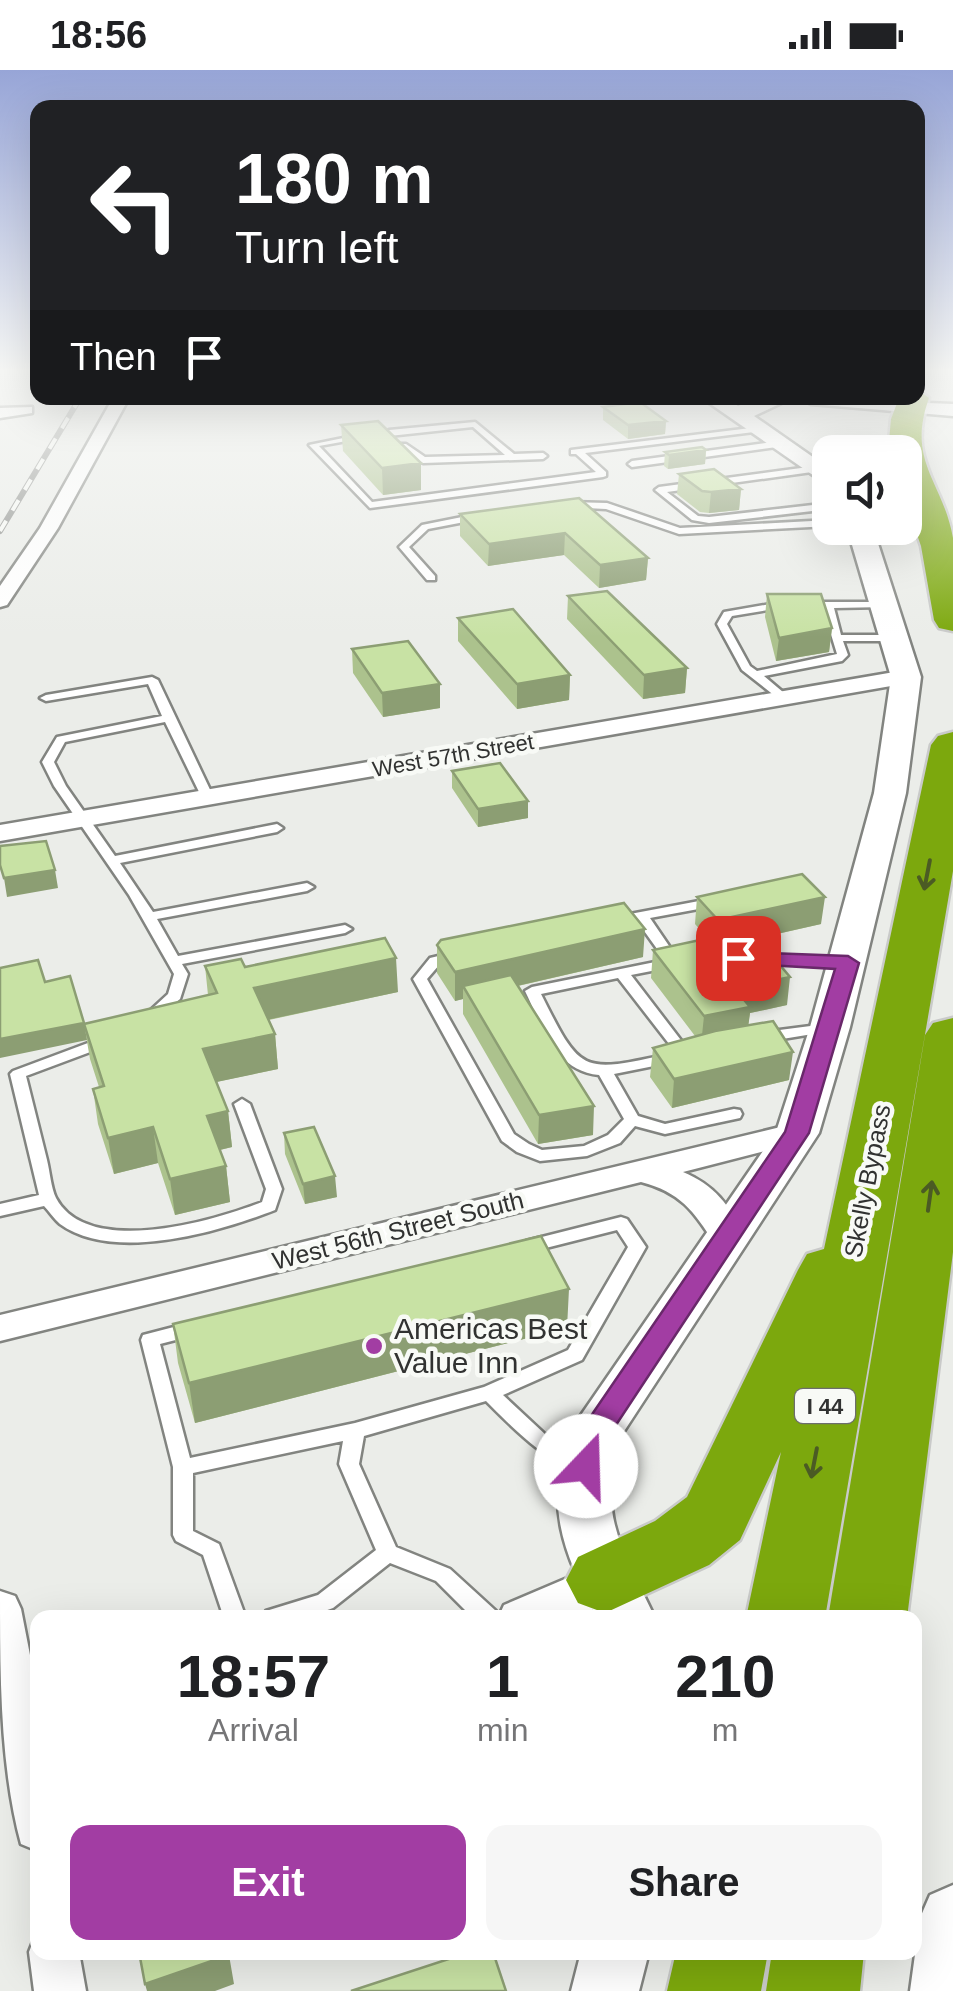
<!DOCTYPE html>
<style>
:root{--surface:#fff;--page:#f6f6f6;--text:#202124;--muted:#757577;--accent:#a23da3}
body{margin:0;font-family:Arial,sans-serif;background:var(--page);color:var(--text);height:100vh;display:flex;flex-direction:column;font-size:38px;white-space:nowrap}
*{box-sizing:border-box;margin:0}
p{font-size:32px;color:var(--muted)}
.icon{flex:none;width:55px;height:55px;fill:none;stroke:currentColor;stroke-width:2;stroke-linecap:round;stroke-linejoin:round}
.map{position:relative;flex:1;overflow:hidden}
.side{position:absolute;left:30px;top:1540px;width:892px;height:350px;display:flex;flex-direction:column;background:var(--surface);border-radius:20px;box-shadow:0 10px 40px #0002}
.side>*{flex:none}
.top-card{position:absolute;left:30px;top:30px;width:895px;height:305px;border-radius:20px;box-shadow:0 10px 40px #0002;background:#202124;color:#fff;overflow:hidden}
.controls{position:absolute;left:812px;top:365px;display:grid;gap:20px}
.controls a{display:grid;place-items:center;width:110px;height:110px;border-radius:20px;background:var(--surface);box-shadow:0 10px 40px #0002;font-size:50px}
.pin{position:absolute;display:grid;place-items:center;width:85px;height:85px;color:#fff;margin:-42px;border-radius:20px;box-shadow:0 5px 15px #0006}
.me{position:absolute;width:110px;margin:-55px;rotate:21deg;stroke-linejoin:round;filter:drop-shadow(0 0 8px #0008)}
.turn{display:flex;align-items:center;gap:35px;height:210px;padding:0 40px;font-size:45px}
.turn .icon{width:130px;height:130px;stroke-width:2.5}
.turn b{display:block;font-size:70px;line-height:85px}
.then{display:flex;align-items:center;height:95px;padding:0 40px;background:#0003;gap:20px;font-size:38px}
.eta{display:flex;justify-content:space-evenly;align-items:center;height:170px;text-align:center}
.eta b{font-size:60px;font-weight:800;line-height:70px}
.cta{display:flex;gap:20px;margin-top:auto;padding:20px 40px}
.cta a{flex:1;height:115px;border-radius:20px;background:var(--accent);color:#fff;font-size:40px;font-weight:800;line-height:115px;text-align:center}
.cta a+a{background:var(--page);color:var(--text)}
.status{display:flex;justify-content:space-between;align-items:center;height:70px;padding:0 50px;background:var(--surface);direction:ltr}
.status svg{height:28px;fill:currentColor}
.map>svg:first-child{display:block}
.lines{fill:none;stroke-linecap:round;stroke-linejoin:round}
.service-casing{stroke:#828480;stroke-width:5}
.minor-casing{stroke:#828480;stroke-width:5}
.tertiary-casing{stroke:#828480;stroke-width:5}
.motorway-casing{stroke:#c9cac9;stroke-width:5}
.service{fill:#fff;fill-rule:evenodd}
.minor{fill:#fff;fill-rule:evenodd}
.tertiary{fill:#fff;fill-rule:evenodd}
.motorway{fill:#7ca80d;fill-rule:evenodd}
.rail-casing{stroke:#8c8e8b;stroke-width:6}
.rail{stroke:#f8faf6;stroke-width:4;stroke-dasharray:12;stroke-linecap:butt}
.wall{fill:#acc28d}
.shaded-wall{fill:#8c9e73}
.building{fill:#c8e2a4;stroke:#8c9e73;stroke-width:2.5}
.oneway{stroke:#4b5b24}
.route{fill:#a23da3;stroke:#69286a;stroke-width:2.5}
.poi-dot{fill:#a23da3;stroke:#f8faf6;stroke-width:4}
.labels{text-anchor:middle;stroke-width:9;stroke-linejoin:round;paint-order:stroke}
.far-street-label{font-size:22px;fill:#313231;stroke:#f8faf6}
.shield{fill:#f8faf6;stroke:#6d6e6c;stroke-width:2.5}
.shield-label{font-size:22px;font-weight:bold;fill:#313231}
.street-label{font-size:25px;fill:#313231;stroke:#f8faf6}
.near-poi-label{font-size:30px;fill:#313231;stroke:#f8faf6;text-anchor:start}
</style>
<div class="status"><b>18:56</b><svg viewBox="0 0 49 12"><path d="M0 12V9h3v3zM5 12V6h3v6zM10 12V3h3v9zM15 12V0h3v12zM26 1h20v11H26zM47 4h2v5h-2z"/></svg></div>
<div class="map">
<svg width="953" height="1921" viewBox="0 0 953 1921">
<rect width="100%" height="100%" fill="#ebede9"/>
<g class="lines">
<g class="service-casing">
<path id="service" d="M475,352L514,384L543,383L547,386L543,389L423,393L400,378V374H406L425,387L505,385L473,357L389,366L385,363L389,360Z
M759,357L763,359L762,361L585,383L606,402V406L603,407L370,438L309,375L363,364V368L319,376L372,432L596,402L576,384H571V380Z
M781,371L785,374L784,376L632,397L628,394L632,391Z
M816,396L819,397V401L667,422L698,446L709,447L830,433V439L709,453L692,450L655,420L659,417Z
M569,432L607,433L680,458L830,450V456L679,464L606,439L566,437L564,435Z
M477,444L480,445V449L428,459L409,477L435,506V510H427L399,477L422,455Z
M782,532L787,535L786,537L732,546L727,554L750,596L757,601L837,584L823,538L801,537L800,535L805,532H890V536L886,537L834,538L841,565H896L901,568L896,571H843L848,585L842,591L764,606L790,628L788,630H780L742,600L717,554L724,542Z
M152,607L158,610L214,728L208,732L202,728L165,652L65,672L54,692L66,716L115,786L277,754L283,758L277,762L120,793L153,842L307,813L314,817L307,821L157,849L178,886L345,855L352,859L345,863L182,894L188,904L180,929L155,950L150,951L143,947L168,924L174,904L129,825L54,716L42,692L57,667L162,646L148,614L46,631L40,628L46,625Z
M715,828L720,829L722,832L720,835L650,848L680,892L677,896L631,905L690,982L693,985L690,988H680L618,908L541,924C581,1004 581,1003 669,984L674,986L677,989L674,992L614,1004L638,1046L665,1054L734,1039L740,1040L742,1044L740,1048L665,1064L635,1056L620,1073L587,1086L540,1091L517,1082L502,1071L413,909L430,888L455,882L462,886L460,889L440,894L427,909L514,1064L529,1074L542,1080L584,1076L608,1065L624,1049L599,1005C555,1001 542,956 525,921L532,917L665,890L637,851L614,853L612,850L614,847Z
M760,885L847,889L854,893L847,897L755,892L753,889Z
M826,954L833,958L831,961L764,972L756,967L764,962Z
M104,967L112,972L109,975L26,1006C33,1034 40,1062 47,1090C50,1102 51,1118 56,1128C88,1188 214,1151 262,1132L266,1119L234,1034L242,1029L250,1034L282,1119L275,1140C219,1162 113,1193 60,1154C54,1149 49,1141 44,1136L0,1146V1134L39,1125L10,1004L13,1001Z
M621,1147L627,1149L646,1177L582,1290L503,1325L547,1366L585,1386L588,1392L585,1398C557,1405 505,1350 486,1331L364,1366L359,1394L396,1477L450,1499L496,1541L499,1548H473L436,1511L390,1493L333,1538L305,1548H263L266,1541L318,1525L376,1480L339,1394L343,1371L193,1403V1461L219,1474L246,1548H224L203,1485L176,1471L173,1465V1397L141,1270L143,1265L193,1252L199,1254L202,1259L199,1264L160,1274L190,1388L355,1353L484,1317L568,1280L628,1177L617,1160L526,1183L520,1181L517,1177L520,1173L526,1171Z"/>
</g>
<g class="minor-casing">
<path id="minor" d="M113,328H129L58,458L7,535L0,537V516L40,458Z
M32,337V343L0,348V338Z
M906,600L914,602V612L0,771V755Z
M797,1053L808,1056L813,1063L808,1070L683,1102C714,1115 730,1135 743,1165L738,1173L726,1177L714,1173C694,1141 680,1122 641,1112L0,1271V1245Z
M605,1492L620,1497L626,1510C604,1555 540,1548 498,1548L504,1535Z
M0,1521L15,1526L21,1539L38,1626V1781L21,1774C0,1698 0,1602 0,1521Z
M36,1864L38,1882H79L86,1921H34L29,1882Z"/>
</g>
<g class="tertiary-casing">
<path id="tertiary" d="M702,328H726L738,336L759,328H792L754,346L830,399V417Z
M801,328L953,334V346L811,334Z
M847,458H873L921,607L906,723L850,957L819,1063L619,1369C596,1444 624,1482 655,1548H597C563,1481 545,1438 568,1364L776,1062L810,957L874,723L891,607Z
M953,1815V1921H910L920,1848L930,1825Z
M581,1882H649L639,1921H571Z"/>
</g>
<g class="motorway-casing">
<path id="motorway" d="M918,320L929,328C906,392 943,411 953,468C953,497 953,532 953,561L939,558L934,550L921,476L905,430V382H888L891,349L899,328H918Z
M953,662V801L825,1548H746L781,1382L740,1470L709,1495L605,1543L578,1533L566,1510L578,1487L655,1451L687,1427L798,1200L807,1184L824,1179L931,675L938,666Z
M953,948V1182L907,1548H828L925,965L933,953Z
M676,1882H768L761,1921H667Z
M772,1882H864L860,1921H766Z"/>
</g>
<use href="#service" class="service"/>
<use href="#minor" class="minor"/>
<use href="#tertiary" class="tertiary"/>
<use href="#motorway" class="motorway"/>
<g class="rail-casing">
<path id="rail" d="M0,461L80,328"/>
</g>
<use href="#rail" class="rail"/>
</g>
<path class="wall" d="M603,337L666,351L665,364L628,369L603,350Z
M341,355L421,420L383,425L343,381Z
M706,380L705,394L668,399L664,396L665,382Z
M679,404L741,419L739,440L709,443L700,442L677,424Z
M579,428L648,488L646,510L599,518L564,485L488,496L460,466V444Z
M767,524L832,558L829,582L776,591L765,547Z
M568,526L687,598L685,623L643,629L567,549Z
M458,548L570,605L569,630L517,639L458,571Z
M352,579L440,614V638L383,647L353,603Z
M452,701L528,731V748L478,757L452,718Z
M697,827L821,854L756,869L787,935L750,943L748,955L789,1010L672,1038L650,1007L653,978L695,966L651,908L653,880L708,869L695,854Z
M437,875L643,887L518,916L593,1065L538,1074L463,944V929L455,931L437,903Z
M205,896L245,897L398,922L269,950L275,964L278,999L216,1012L228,1041L232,1077L220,1080L226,1096L230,1132L175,1145L158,1093L114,1104L98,1054L93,1019L99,1017L90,989L84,954L208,925Z
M284,1063L337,1127L305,1134L285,1084Z
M173,1254L567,1258L195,1353L178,1293Z"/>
<path class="shaded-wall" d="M666,351L665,364L628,369V355Z
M706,380L705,394L668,399L669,385Z
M421,393V420L383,425L382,398Z
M741,419L739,440L709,443L711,422Z
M565,463L564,485L488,496L489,474Z
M648,488L646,510L599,518L600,495Z
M832,558L829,582L776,591L779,568Z
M687,598L685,623L643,629L644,605Z
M570,605L569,630L517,639V614Z
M440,614V638L383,647L382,623Z
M528,731V748L478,757V739Z
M55,800L58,818L7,827L4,808Z
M825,827L821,854L715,878L718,850Z
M645,859L643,887L469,927L463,916V929L455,931V902Z
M396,888L398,922L257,952L254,918Z
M790,907L787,935L750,943L747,966L701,975L704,946L735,919Z
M84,953L87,970L0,988V969Z
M275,964L278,999L207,1014L203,979Z
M793,982L789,1010L672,1038L674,1009Z
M594,1036L593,1065L538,1074L539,1045Z
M228,1041L232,1077L211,1082L207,1046Z
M153,1057L158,1093L114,1104L108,1068Z
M226,1096L230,1132L175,1145L170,1109Z
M335,1106L337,1127L305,1134L303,1114Z
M569,1219L567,1258L195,1353L189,1313Z
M229,1885L234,1914L215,1921H147L145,1914Z"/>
<path class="building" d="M640,332L666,351L628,355L603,337Z
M378,351L421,393L382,398L341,355Z
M702,377L706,380L669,385L665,382Z
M714,399L741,419L711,422L702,421L679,404Z
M579,428L648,488L600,495L565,463L489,474L460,444Z
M607,521L687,598L644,605L568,526Z
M767,524H821L832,558L779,568Z
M513,539L570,605L517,614L458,548Z
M408,571L440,614L382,623L352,579Z
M500,693L528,731L478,739L452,701Z
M46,771L55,800L4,808L0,795V776Z
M802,804L825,827L718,850L697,827Z
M624,833L645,859L455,902L437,875L441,870Z
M714,867L758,869L790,907L735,919L750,937L704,946L653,880Z
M385,868L396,888L254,918L275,964L203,979L228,1041L207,1046L226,1096L170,1109L153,1057L108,1068L93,1019L104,1016L84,954L217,923L205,896L241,889L245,897Z
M38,890L45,912L70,906L84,953L0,969V898Z
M511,905L594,1036L539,1045L463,916Z
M773,951L793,982L674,1009L653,978L715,961Z
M314,1057L335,1106L303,1114L284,1063Z
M541,1166L569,1219L189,1313L173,1254Z
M139,1882H229V1885L145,1914Z
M470,1882H493L506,1921H351Z"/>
<defs><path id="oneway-shaft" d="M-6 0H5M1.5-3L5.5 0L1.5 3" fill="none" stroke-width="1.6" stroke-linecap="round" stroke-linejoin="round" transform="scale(2.5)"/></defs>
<g class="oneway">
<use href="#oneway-shaft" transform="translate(927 805) rotate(101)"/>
<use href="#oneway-shaft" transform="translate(930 1126) rotate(-82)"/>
<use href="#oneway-shaft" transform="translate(814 1393) rotate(101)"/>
</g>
<linearGradient id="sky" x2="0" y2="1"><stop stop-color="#97a5d7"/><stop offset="0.53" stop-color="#f6f7f5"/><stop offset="1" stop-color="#f6f7f5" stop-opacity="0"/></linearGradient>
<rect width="953" height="567" fill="url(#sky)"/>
<path class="route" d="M738,882L848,886L859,893L809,1063L608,1367L596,1405L586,1408L575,1405L570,1396L584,1356L785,1062L835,899L730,893V884Z"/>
<circle class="poi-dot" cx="374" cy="1276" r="10"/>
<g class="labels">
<g class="far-street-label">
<text transform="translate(453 685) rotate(-10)" y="8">West 57th Street</text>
</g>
<rect class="shield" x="795" y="1319" width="60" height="34" rx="8"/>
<g class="shield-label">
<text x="825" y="1344">I 44</text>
</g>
<g class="street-label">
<text transform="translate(867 1111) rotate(-79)" y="9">Skelly Bypass</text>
<text transform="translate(398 1160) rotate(-14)" y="9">West 56th Street South</text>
</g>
<g class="near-poi-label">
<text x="394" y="1269">Americas Best<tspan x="394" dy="34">Value Inn</tspan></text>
</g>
</g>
</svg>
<div class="controls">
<a><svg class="icon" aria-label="sound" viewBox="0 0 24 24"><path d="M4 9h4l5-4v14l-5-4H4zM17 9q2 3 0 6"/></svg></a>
</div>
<div class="pin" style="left:738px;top:888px;background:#d93025"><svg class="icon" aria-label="arrive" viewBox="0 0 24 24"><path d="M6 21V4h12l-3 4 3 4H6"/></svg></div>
<svg class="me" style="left:586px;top:1396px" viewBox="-20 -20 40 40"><circle r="19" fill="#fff"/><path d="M0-13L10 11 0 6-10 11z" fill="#a23da3"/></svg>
<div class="top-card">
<div class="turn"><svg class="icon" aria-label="left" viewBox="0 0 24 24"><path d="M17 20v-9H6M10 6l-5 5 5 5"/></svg><div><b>180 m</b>Turn left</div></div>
<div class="then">Then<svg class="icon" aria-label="arrive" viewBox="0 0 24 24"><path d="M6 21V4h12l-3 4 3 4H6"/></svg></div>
</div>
<section class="side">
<div class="eta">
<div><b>18:57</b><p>Arrival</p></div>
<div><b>1</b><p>min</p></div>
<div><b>210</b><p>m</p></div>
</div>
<div class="cta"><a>Exit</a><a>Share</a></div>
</section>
</div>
